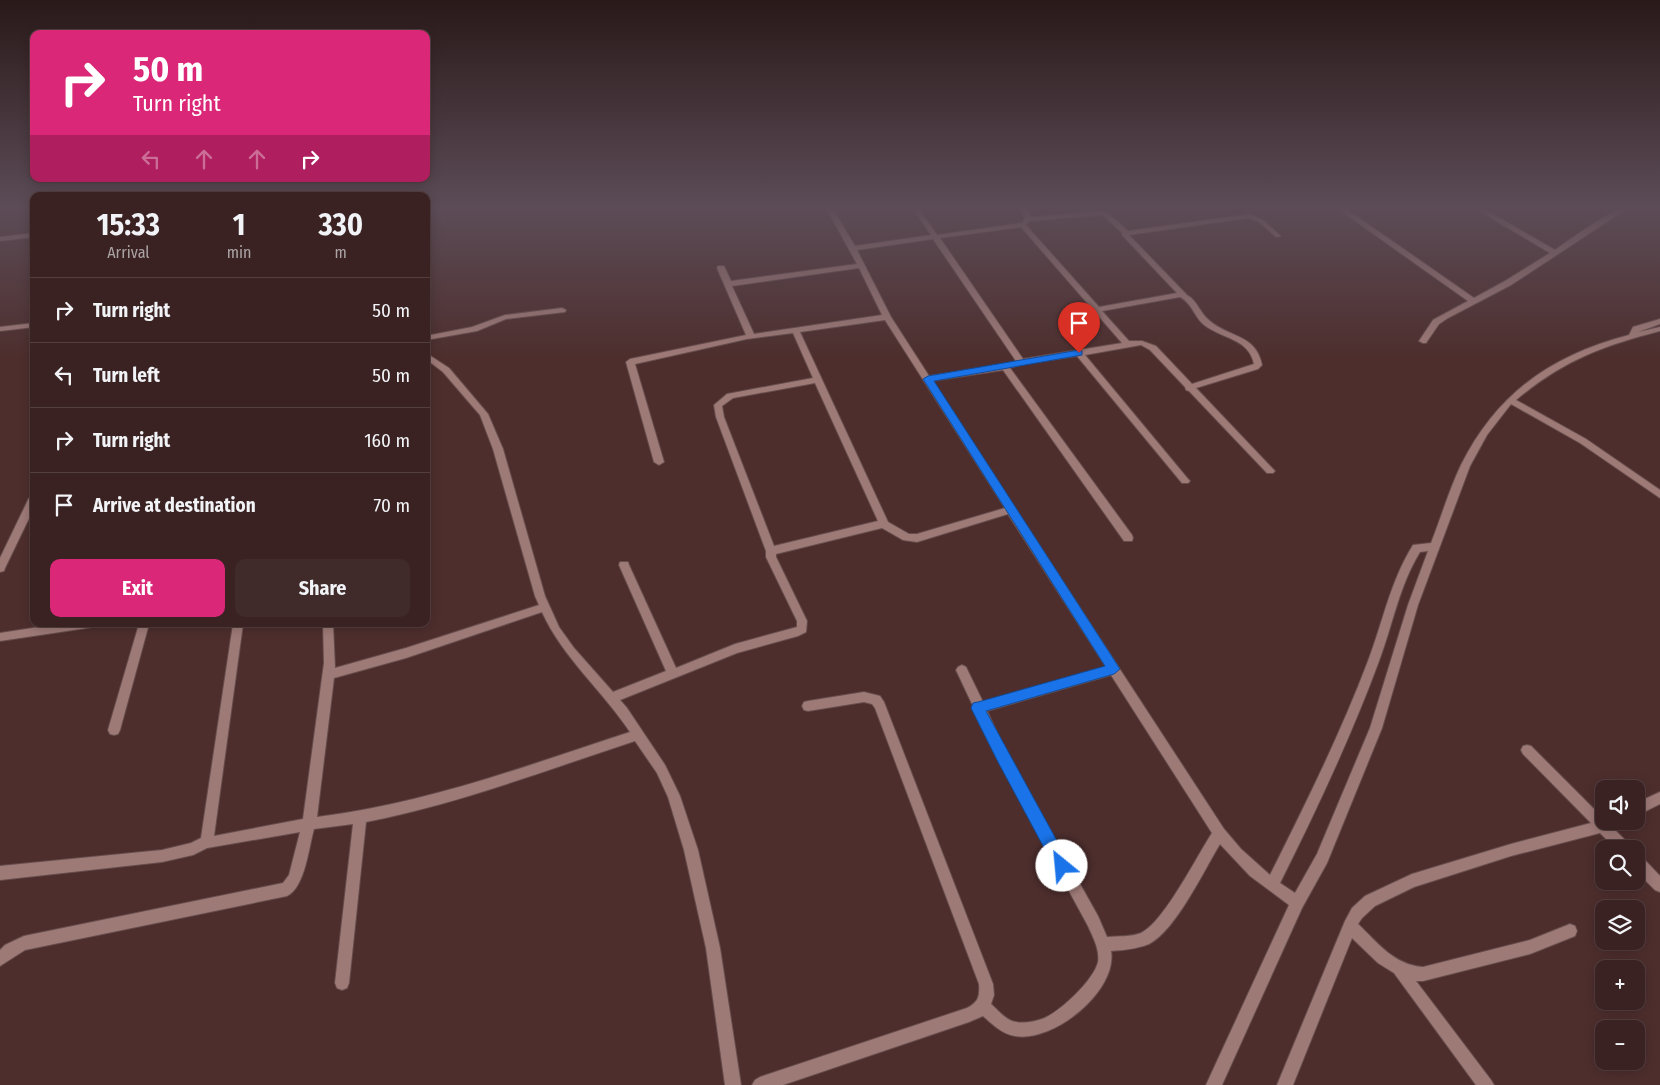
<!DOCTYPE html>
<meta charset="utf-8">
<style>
:root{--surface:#3a2222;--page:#412a2a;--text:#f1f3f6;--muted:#aba4a5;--line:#543f40;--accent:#db2777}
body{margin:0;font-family:"Fira Sans Condensed",sans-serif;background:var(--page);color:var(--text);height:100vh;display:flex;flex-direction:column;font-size:19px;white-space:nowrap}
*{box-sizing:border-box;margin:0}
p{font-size:16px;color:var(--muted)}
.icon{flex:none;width:28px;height:28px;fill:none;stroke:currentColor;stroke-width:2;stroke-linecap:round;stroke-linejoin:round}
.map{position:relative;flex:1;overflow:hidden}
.drawer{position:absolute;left:30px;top:192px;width:400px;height:435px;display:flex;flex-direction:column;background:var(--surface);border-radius:10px;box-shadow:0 2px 12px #0003,0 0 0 1px var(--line)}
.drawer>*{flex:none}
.banner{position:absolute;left:30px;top:30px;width:400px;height:152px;border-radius:10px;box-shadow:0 2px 12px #0003,0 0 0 1px var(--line);background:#db2777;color:#fff;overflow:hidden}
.buttons{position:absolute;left:1595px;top:780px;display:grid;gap:10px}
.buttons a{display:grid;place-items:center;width:50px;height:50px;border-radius:10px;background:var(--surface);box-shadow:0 2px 12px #0003,0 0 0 1px var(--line);font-size:25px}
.pin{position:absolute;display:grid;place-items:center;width:42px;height:42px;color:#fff;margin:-51px -21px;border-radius:50% 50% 50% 0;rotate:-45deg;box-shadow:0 0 5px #0007}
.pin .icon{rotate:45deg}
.me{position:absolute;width:55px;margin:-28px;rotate:332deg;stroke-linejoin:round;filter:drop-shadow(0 0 4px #0008)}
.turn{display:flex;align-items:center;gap:18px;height:105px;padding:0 20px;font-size:22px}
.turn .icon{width:65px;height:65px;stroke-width:2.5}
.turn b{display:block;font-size:35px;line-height:42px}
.lanes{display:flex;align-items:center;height:48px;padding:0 20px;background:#0003;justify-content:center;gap:25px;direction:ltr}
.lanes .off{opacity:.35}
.eta{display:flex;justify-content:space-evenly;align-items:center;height:85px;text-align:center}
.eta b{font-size:30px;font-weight:700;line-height:35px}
.button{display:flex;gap:10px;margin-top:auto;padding:10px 20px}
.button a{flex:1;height:58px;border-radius:10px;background:var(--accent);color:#fff;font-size:20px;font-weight:700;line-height:58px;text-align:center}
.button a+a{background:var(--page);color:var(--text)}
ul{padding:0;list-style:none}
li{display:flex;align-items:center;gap:15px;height:65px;padding:0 20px;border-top:1px solid var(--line)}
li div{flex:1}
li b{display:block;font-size:19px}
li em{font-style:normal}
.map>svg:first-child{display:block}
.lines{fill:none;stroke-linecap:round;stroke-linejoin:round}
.street-casing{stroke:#664d4c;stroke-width:2}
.street{fill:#9e7a77;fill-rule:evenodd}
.route{fill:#1a73e8;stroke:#114b97}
</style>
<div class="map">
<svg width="1660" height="1085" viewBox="0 0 1660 1085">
<rect width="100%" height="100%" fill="#4d2e2d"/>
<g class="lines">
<g class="street-casing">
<path id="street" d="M825,206H831L855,246L931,235L911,206H917L937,235L1022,223L1025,218L1018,206H1024L1032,217L1101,211L1108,213L1128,231L1250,214L1263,220L1281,236L1276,237L1259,222L1249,218L1129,235L1187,295C1198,301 1200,314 1210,321C1230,338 1256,334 1262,365L1258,369L1196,388L1273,469L1275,471L1273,473H1267L1189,391L1186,390L1185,387L1150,350L1141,345L1085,355L1188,479L1190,481L1188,483H1182L1077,356L1022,364L1010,368L1132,535L1133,538L1132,541H1124L1003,370L932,381L1224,829L1241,849L1270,875C1305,805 1340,735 1368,661C1383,622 1390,582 1413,545L1431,543C1441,518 1449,490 1461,465C1497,393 1552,355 1629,335L1633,327L1660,319V324L1638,332L1660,327V331C1602,346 1562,361 1516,400L1586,439L1660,490V498L1580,443L1511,404L1487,435L1470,466L1418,605L1382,728L1327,863L1302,908L1222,1085H1206L1289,905L1250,876L1220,844C1204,870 1176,930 1149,944C1137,949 1124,950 1111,951C1118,991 1053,1043 1015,1036C1002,1034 992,1024 983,1016L969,1022L783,1085H752L755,1080L760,1077L967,1008C978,1002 980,997 979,984L875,708L872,704L864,702L808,711L804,710L802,706L804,702L808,701L864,692L880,696L884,702L993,984L994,995L991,1004C997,1009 1004,1018 1012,1021C1021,1024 1034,1022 1042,1019C1059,1013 1094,980 1098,962C1100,950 1093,937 1088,926L999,762L976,712L972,708L973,706L956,670L958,667L962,665L966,667L983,702L1106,667L1008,514L917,542L903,540L882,528L776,554V557L807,621L806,632L798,636L737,653L620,700L627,708L665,765L680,796L698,850L720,948L741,1085H725L706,948L684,850L668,797L657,773L635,741C546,770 458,804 366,822L349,983L347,988L342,990L337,988L335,983L353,824L314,829C309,846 305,888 287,896L25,950L0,966V950L5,945L24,936L283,883L289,875L300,832L207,848L193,855L162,862L0,880V866L162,850L191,843L201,838L233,624H243L214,836L303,819L324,663L323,624H333L335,668L406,648L539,605L535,596L493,449L480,415L443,372L426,359V353L449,368L488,414L503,449L545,596L559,627L574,648L613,692L666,671L619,565L620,562H628L629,565L676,668L735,644L797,627V621L766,557V551L716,417L714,405L727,394L813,378L793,333L747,339L635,364L664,462L659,465L654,462L626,362L630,359L746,335L717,268L718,266H724L731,281L857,264ZM1101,215L1104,216L1122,233V235L1177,293L1099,307L1026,225L1030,221ZM1021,227L1122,343L1023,359L940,238ZM933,239L1016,361L1004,365L929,376L891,317L857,250ZM859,268L882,315L754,334L732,286ZM1180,297C1192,303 1194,316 1203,324C1221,339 1249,338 1254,364L1192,384L1156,346L1142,341H1129L1102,311ZM885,320L1005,508L917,534H909L888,522L800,332ZM815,383L878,521L774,546L724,417L722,406L733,398ZM1428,551L1408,605L1370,728L1317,854L1295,893L1280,883C1316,811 1351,737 1379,661C1393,624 1399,586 1420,552ZM542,612C563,658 602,690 630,732C526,766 425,804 317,817L334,678L406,658ZM1111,675L1212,833C1197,856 1164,922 1141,933C1131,937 1118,936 1107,937L1098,916L1007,754L987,711Z
M1334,206H1342L1474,298L1505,281L1550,253L1474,208L1473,206H1479L1555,250C1574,237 1614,206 1635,206L1616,216L1511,285L1448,318L1439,324L1426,343H1423L1419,341L1433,320L1468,301Z
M34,233V237L0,241V237Z
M562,308L566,310L565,312L506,319L477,331L426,340V336L472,327L505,315Z
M34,323V327L0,331V327Z
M34,495V508L5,568L4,571L0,572V558L29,498Z
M59,624H92L91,627L87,628L0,641V633Z
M139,624H149L120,730L118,734L114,735L110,734L108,730Z
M1527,745L1531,746L1604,819V821H1619L1618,825L1613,828L1630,845L1631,849H1616L1600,833L1511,856L1414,887L1375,906L1362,918L1358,924C1378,943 1394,965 1423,967L1530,940L1570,924L1575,926L1577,931L1575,936L1530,954L1423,981H1416L1491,1080L1494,1085H1476L1394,973L1378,963L1352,938L1293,1085H1277L1345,921L1352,908L1365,896L1412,874L1511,844L1591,823L1523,754L1521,750L1523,746Z
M1660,792V804L1636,816V803Z
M1636,855L1641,856L1660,876V892L1655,890L1636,871Z"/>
</g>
<use href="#street" class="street"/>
</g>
<linearGradient id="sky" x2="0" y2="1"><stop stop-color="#2a1919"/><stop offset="0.58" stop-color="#5c4c57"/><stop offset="1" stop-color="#5c4c57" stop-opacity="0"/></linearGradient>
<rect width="1660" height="358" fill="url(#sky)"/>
<path class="route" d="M1079,350L1082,351V355L934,381L1120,669L1114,674L986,711L1068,861L1070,866L1068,872L1062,874L1057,872L998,762L971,708L973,703L978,702L1105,666L923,379L928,376Z"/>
</svg>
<div class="buttons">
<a><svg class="icon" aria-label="sound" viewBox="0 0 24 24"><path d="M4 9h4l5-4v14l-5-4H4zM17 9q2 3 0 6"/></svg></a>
<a><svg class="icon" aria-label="search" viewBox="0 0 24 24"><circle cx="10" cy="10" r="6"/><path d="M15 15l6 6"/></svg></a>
<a><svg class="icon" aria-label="layers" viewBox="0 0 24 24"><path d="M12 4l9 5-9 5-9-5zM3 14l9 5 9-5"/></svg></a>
<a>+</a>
<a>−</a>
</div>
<div class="pin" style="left:1079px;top:353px;background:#d93025"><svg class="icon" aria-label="arrive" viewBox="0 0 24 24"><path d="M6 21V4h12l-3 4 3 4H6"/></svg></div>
<svg class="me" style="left:1062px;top:866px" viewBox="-20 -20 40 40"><circle r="19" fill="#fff"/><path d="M0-13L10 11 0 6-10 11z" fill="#1a73e8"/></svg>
<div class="banner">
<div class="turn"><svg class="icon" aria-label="right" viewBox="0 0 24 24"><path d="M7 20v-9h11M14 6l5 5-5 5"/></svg><div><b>50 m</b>Turn right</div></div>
<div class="lanes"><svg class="icon off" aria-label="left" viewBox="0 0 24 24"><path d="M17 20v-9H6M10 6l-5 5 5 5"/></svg><svg class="icon off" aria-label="ahead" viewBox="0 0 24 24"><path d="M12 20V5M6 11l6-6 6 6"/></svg><svg class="icon off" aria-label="ahead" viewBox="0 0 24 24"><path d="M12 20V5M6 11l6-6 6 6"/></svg><svg class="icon" aria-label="right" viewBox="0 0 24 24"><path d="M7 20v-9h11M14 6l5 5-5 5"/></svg></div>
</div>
<section class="drawer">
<div class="eta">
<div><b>15:33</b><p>Arrival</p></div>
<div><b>1</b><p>min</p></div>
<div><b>330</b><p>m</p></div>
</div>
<ul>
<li><svg class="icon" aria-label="right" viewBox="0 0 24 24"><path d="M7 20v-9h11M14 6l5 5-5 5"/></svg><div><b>Turn right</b></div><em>50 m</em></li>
<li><svg class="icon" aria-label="left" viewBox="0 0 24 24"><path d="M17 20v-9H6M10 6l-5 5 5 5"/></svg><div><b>Turn left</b></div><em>50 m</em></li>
<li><svg class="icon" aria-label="right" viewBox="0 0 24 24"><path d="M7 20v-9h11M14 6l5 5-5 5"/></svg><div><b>Turn right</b></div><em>160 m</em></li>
<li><svg class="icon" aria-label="arrive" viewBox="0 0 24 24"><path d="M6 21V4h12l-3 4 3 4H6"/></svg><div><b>Arrive at destination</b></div><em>70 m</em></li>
</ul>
<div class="button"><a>Exit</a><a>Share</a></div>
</section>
</div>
